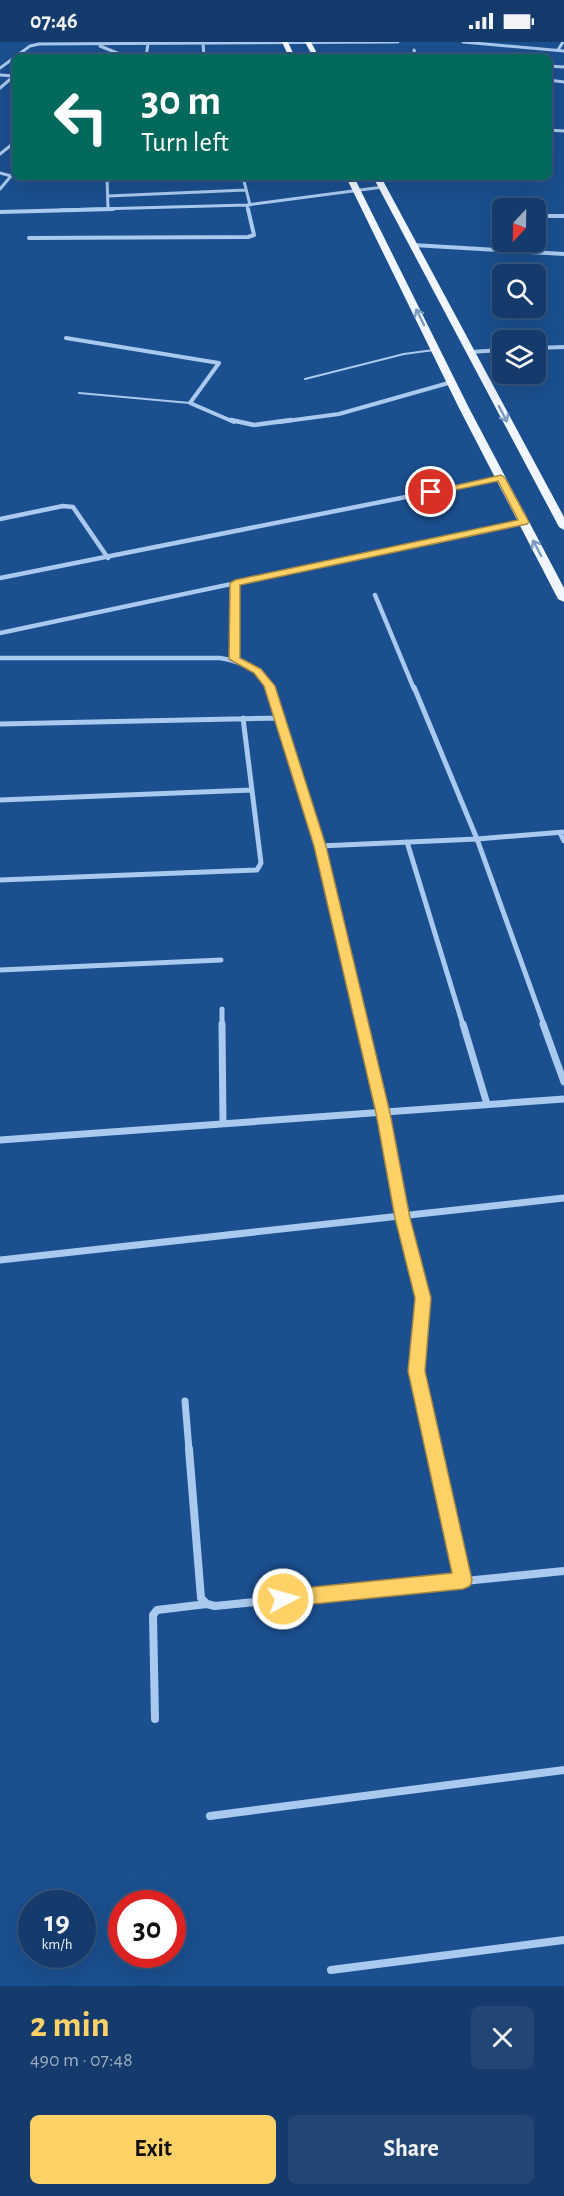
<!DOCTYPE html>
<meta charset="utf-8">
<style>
:root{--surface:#143b6b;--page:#214673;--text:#f1f3f6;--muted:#9dadc1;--line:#33557e;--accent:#ffd166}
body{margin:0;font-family:"Alegreya Sans",sans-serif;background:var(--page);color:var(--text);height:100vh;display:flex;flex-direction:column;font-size:22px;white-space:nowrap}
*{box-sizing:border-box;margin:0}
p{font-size:20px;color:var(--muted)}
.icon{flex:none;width:33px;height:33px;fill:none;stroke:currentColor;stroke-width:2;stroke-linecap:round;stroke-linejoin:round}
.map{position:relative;height:1944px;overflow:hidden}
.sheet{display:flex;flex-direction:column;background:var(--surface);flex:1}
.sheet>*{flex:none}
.hud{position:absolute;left:12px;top:12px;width:540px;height:126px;border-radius:9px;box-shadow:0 6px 24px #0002,0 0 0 2px var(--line);background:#00695c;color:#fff;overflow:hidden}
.needle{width:39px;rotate:202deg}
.tools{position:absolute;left:492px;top:156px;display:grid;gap:12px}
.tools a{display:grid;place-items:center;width:54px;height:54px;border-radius:9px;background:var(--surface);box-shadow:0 6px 24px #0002,0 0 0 2px var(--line);font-size:30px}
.speed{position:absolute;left:18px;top:1848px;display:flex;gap:12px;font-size:30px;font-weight:700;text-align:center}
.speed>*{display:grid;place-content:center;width:78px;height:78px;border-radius:50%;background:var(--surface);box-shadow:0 6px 24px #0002,0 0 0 2px var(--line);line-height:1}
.speed small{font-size:15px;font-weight:400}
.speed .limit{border:9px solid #d22;background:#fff;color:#111}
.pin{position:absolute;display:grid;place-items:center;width:51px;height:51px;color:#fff;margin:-26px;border:3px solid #fff;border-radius:50%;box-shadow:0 2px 6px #0007}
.me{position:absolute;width:66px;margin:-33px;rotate:84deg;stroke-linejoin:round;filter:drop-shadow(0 0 4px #0008)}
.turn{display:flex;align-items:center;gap:21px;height:126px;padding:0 30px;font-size:27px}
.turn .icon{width:78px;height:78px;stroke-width:2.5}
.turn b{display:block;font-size:42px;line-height:51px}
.round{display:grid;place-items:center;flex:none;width:63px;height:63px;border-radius:9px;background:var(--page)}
.head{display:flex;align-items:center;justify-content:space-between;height:102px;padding:0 30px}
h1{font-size:36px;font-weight:600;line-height:45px;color:var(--accent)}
.primary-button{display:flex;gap:12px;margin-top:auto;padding:12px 30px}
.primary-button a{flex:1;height:69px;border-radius:9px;background:var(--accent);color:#111;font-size:24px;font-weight:600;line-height:69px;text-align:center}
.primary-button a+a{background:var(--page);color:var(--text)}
.status{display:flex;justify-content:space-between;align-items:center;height:42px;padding:0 30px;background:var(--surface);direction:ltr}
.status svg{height:16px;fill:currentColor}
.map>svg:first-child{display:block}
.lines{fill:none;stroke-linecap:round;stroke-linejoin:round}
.service{stroke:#a9c9ee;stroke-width:2}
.minor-far5{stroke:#a9c9ee;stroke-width:3}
.minor-far4{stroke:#a9c9ee;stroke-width:4}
.minor-far3{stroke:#a9c9ee;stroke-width:4.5}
.minor-far2{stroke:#a9c9ee;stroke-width:5}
.minor-far1{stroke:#a9c9ee;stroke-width:7}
.minor{stroke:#a9c9ee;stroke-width:8}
.primary{fill:#f0f6ff;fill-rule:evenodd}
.oneway{stroke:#7b9ac1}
.route{fill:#ffd166;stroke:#a68842;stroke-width:1.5}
</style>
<div class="status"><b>07:46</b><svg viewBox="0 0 49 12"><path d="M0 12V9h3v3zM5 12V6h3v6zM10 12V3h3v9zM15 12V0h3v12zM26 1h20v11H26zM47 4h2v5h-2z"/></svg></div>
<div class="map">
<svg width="564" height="1944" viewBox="0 0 564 1944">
<rect width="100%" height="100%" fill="#1b4f8f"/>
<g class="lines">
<path class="service" d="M305,337L404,312L434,308
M79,351L190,361"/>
<path class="minor-far5" d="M463,0L564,9
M203,1L204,15
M100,4L127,15
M414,8L416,15
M558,8L563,0
M146,15L148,2
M549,24L564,25
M0,26L30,4L39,2L398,0
M0,33L14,34L0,46
M549,38L564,40
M549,88L564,89
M0,112L15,100
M0,131L11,134L0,147
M107,135L108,166
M243,135L250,163
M108,154L246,148
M247,163L248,168
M60,168L247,163L383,145"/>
<path class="minor-far4" d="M0,170L113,167
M536,174H564
M29,196L248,195L254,193L248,167
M527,200L534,210
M413,203L564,212
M66,296L219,321L190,361L234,380
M536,306L564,305
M470,310L502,308
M279,380L339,372L452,340"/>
<path class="minor-far3" d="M231,378L254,383L291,378
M0,477L63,464L73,465L108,516
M0,536L501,436
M375,553L414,647
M0,591L524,480
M0,616H220C241,619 260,627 270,647
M234,617L235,541"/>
<path class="minor-far2" d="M269,645L320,804L362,983
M414,645L477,797L544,983
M0,682L280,676
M0,758L252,748
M560,791L564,799
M407,800L463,983
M320,804L477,797L564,790
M0,838L257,828L261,821L243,676
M0,928L221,918
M222,967V983"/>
<path class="minor-far1" d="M222,982L223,1082
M362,982L383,1071L403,1176L423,1255L416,1329L434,1408
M463,982L487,1062
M543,982L564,1040
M0,1098L564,1057
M0,1218L564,1156
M185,1359L189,1408"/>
<path class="minor" d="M189,1407L201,1556L207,1562L215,1564L564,1529
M434,1407L463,1538
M155,1677L153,1573L157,1568L207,1562
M210,1774L564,1728
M331,1928L564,1898"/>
<path class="primary" d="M282,0H288L295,15H289Z
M305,0H311L319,15H313Z
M346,135H354L469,366L564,546V560L558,557L459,366Z
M373,135H381L564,475V488L559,485Z"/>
</g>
<defs><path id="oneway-shaft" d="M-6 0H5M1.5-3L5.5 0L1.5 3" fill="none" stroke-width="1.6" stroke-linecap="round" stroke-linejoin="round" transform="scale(1.5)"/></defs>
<g class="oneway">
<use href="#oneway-shaft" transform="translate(420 275) rotate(-116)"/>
<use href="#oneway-shaft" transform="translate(503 372) rotate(62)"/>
<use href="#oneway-shaft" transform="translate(537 506) rotate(-118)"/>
</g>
<path class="route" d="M501,433L505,436L529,480L527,482L240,543V616L261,627L275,644L326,804L390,1071L410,1176L431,1256L425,1329L472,1538L470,1544L463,1547L283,1565L276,1563L273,1557L276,1551L283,1548L452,1531L408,1329L415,1256L395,1176L376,1071L314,804L264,644L254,631L229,617L230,541L235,538L518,478L498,439L431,453L427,450Z"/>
</svg>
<div class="tools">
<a><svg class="needle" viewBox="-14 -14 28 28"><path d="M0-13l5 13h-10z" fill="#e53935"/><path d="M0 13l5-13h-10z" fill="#9dadc1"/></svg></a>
<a><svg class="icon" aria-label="search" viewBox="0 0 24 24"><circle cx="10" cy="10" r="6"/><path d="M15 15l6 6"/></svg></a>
<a><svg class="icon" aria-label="layers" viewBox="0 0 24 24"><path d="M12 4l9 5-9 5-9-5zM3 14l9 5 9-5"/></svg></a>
</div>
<div class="speed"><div>19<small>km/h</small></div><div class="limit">30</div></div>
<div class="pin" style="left:431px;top:450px;background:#d93025"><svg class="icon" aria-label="arrive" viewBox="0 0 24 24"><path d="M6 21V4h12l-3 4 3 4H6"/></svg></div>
<svg class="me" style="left:283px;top:1557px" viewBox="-20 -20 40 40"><circle r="17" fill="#ffd166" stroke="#fff" stroke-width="3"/><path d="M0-11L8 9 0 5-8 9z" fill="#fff"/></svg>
<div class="hud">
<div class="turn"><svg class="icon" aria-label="left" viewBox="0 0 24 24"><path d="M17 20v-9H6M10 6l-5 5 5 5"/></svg><div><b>30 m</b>Turn left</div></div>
</div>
</div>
<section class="sheet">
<div class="head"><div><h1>2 min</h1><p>490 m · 07:48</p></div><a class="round"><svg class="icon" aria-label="close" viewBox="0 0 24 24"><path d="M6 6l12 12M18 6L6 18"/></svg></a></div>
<div class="primary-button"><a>Exit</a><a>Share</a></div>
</section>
